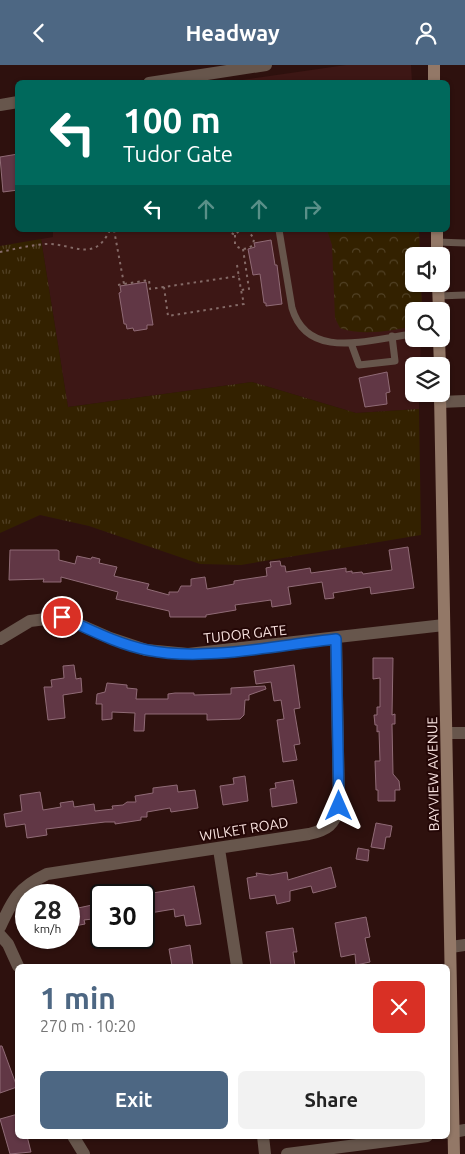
<!DOCTYPE html>
<meta charset="utf-8">
<style>
:root{--surface:#fff;--page:#f2f2f2;--text:#222;--muted:#767676;--accent:#4d6783}
body{margin:0;font-family:Ubuntu,sans-serif;background:var(--page);color:var(--text);height:100vh;display:flex;flex-direction:column;font-size:19px;white-space:nowrap}
*{box-sizing:border-box;margin:0}
p{font-size:16px;color:var(--muted)}
.icon{flex:none;width:28px;height:28px;fill:none;stroke:currentColor;stroke-width:2;stroke-linecap:round;stroke-linejoin:round}
.map{position:relative;flex:1;overflow:hidden}
.panel{position:absolute;left:15px;top:899px;width:435px;height:175px;display:flex;flex-direction:column;background:var(--surface);border-radius:8px;box-shadow:0 1px 4px #0004}
.panel>*{flex:none}
.banner{position:absolute;left:15px;top:15px;width:435px;height:152px;border-radius:8px;box-shadow:0 1px 4px #0004;background:#00695c;color:#fff;overflow:hidden}
.fabs{position:absolute;left:405px;top:182px;display:grid;gap:10px}
.fabs a{display:grid;place-items:center;width:45px;height:45px;border-radius:8px;background:var(--surface);box-shadow:0 1px 4px #0004;font-size:25px}
.speed{position:absolute;left:15px;top:819px;display:flex;gap:10px;font-size:25px;font-weight:700;text-align:center}
.speed>*{display:grid;place-content:center;width:65px;height:65px;border-radius:50%;background:var(--surface);box-shadow:0 1px 4px #0004;line-height:1}
.speed small{font-size:12px;font-weight:400}
.speed .limit{border:2px solid #111;border-radius:8px;background:#fff;color:#111}
.pin{position:absolute;display:grid;place-items:center;width:42px;height:42px;color:#fff;margin:-21px;border:2px solid #fff;border-radius:50%;box-shadow:0 1px 5px #0007}
.me{position:absolute;width:55px;margin:-28px;rotate:0deg;stroke-linejoin:round;filter:drop-shadow(0 0 4px #0008)}
.turn{display:flex;align-items:center;gap:18px;height:105px;padding:0 25px;font-size:22px}
.turn .icon{width:65px;height:65px;stroke-width:2.5}
.turn b{display:block;font-size:35px;line-height:42px}
.lanes{display:flex;align-items:center;height:48px;padding:0 25px;background:#0003;justify-content:center;gap:25px;direction:ltr}
.lanes .off{opacity:.35}
.round{display:grid;place-items:center;flex:none;width:52px;height:52px;border-radius:8px;background:var(--page)}
.head{display:flex;align-items:center;justify-content:space-between;height:85px;padding:0 25px}
h1{font-size:30px;font-weight:700;line-height:38px;color:var(--accent)}
.cta{display:flex;gap:10px;margin-top:auto;padding:10px 25px}
.cta a{flex:1;height:58px;border-radius:8px;background:var(--accent);color:#fff;font-size:20px;font-weight:700;line-height:58px;text-align:center}
.cta a+a{background:var(--page);color:var(--text)}
header{display:flex;justify-content:space-between;align-items:center;height:65px;padding:0 25px;background:var(--accent);color:#fff;font-size:22px;font-weight:700}
.map>svg:first-child{display:block}
.built{fill:#3d1715}
.forest{fill:url(#forest-crowns)}
.park{fill:url(#park-tufts)}
.building{fill:#613745;stroke:#906b76}
.lines{fill:none;stroke-linecap:round;stroke-linejoin:round}
.path{stroke:#856b68;stroke-width:2;stroke-dasharray:2.5 4;stroke-linecap:butt}
.service{stroke:#67564c;stroke-width:7}
.minor{stroke:#67564c;stroke-width:12}
.secondary{stroke:#937867;stroke-width:12}
.route-casing{stroke:#114b97;stroke-width:12}
.route{stroke:#1a73e8;stroke-width:9}
.labels{text-anchor:middle;stroke-width:4;stroke-linejoin:round;paint-order:stroke}
.street-label{font-size:14px;fill:#fae4e1;stroke:#240706}
</style>
<header><svg class="icon" aria-label="back" viewBox="0 0 24 24"><path d="M15 5l-7 7 7 7"/></svg>Headway<svg class="icon" aria-label="person" viewBox="0 0 24 24"><circle cx="12" cy="8" r="4"/><path d="M4 21q1-7 8-7t8 7"/></svg></header>
<div class="map">
<svg width="465" height="1089" viewBox="0 0 465 1089">
<defs>
<pattern id="forest-crowns" width="20" height="18" patternUnits="userSpaceOnUse" patternTransform="scale(1.25)"><rect width="20" height="18" fill="#332100"/><path d="M2 6a3 3 0 1 1 6 0M12 15a3 3 0 1 1 6 0" fill="none" stroke="#514125"/></pattern>
<pattern id="park-tufts" width="24" height="20" patternUnits="userSpaceOnUse" patternTransform="scale(1.25)"><rect width="24" height="20" fill="#332100"/><path d="M3 7l-1-3M5 7V3M7 7l1-3M15 17l-1-3M17 17v-4M19 17l1-3" fill="none" stroke="#514125"/></pattern>
</defs>
<rect width="100%" height="100%" fill="#2e110e"/>
<path class="built" d="M346,0H411L412,17H228Z
M53,165H419L420,191H414V219H421L422,246H414V274H421L420,301H414V329H419V344L356,348L252,317L68,342L41,174L53,172Z"/>
<path class="forest" d="M327,165H419L420,191H414V219H421L422,246H414V261C392,266 361,271 340,263L335,253L332,180Z"/>
<path class="park" d="M41,174L68,342L252,317L356,348L419,344L421,470L241,500L200,499L89,461L40,450L0,468V181Z"/>
<path class="building" d="M18,89V125L3,127L0,92Z
M271,175L275,200H277L282,239L266,241V238H264L260,209L253,210L248,184L255,182L254,178Z
M146,217L153,260H147V264L134,266L133,263L127,264L126,259H124L119,228L121,227L120,221Z
M387,307L390,327L386,328L387,339L365,342L359,313Z
M408,482L414,523L371,529L370,522L333,528L334,533L325,534L322,517L288,522L291,539L272,542L271,535L235,540L236,545L206,550V552H170L169,546L116,534L118,527L61,512V517H43L44,514L9,515L10,485H57L59,486V495L75,499L77,491L91,494L92,492L100,494L99,498L117,502L114,511L149,519L147,524L169,530V527H178L181,521H191V514L205,512L207,524L234,519V516L267,511L266,503L271,502L270,497L280,496L281,501H285L286,507L310,503L311,508L346,503V507L352,506V508L362,507L363,509L392,505L389,485Z
M373,593H393L392,650L395,649V659H392L393,709L399,716L400,725H395V736H378V725H376L375,696H380L379,666L377,667V660H375L374,650H377V642H380V613L373,614Z
M74,600L76,614L81,613L82,627L63,630L65,653L48,655L44,622H52L51,615L64,613L63,601Z
M294,600L300,643L294,644L300,679L294,680L297,695L283,697L277,655L284,654L281,635L274,636L271,617L256,619L254,606Z
M107,618L127,620V623L137,624L136,634H168V629L175,628H194V630L231,629V623L265,621L266,624L249,630V635H245L244,650L240,654L207,655V649H145L144,666H134L135,648L112,647V654L102,655V639H96L97,629L105,627Z
M245,711L248,736L223,740L220,721L234,719L233,713Z
M293,715L297,738L272,742L270,724L276,723L275,718Z
M177,720L178,727L195,725L198,743L171,747L170,743L147,747V752H141V755L115,759V757H105L46,764L47,770L27,773L25,759L6,762L4,749L22,746L20,730L40,727L43,745L61,742L60,738L73,736L74,742L94,739L95,746L113,744L112,741L123,740L127,737H136L135,731L153,728V723Z
M376,758L392,761L390,772H386L384,784L371,782Z
M358,783L369,785L368,796L356,794Z
M331,802L336,822L313,828L311,821L290,826V836L277,839L275,830L250,834L247,813L257,811L256,808L270,810L287,807L288,815Z
M194,821L201,859L186,861L184,850L175,852L174,844L150,848L147,829Z
M101,835V853L84,855L85,859L69,862V845L92,840L91,837Z
M366,852L370,872L365,873L370,897L356,900L355,889L341,892L335,858Z
M293,863L297,887H293L295,901H271L266,867Z
M190,880L193,901H172L169,884Z
M0,981H2L17,1022L0,1028Z
M18,1049V1071H27L31,1087L10,1089L0,1054Z"/>
<g class="lines">
<path class="path" d="M114,165L124,219
M226,165L235,170L240,165
M235,170V180C241,185 247,185 253,180L254,174L248,165
M0,187C15,184 31,180 46,179C73,178 94,199 110,165
M237,200L241,225L249,224L243,184
M118,220L149,215L150,224L239,211
M164,222L168,251L244,239L241,225"/>
<path class="service" d="M279,165L292,243C308,298 373,273 414,269
M437,177L465,178
M438,231L465,230
M351,278L359,300L395,296L392,271"/>
<path class="minor" d="M149,18L266,0
M0,40L18,37
M440,337L465,336
M0,574L30,556L62,552L110,573L146,585L188,589L444,560
M447,668H465
M219,784L237,901
M0,862C13,834 18,823 47,809L309,769C327,765 335,760 339,741L336,574
M0,870L8,879L18,901
M451,882L465,880
M448,1068L465,1065
M73,1071L84,1089
M263,1071L265,1089
M287,1089L427,1071"/>
<path class="secondary" d="M434,0V18
M437,165V191
M438,219L439,246
M439,274L440,301
M440,329L454,1089"/>
</g>
<g class="lines">
<g class="route-casing">
<path id="route" d="M62,552C89,564 117,579 147,585C204,597 278,580 336,574L339,741"/>
</g>
<use href="#route" class="route"/>
</g>
<g class="labels">
<g class="street-label">
<text transform="translate(245 569) rotate(-6)" y="5">TUDOR GATE</text>
<text transform="translate(433 709) rotate(-91)" y="5">BAYVIEW AVENUE</text>
<text transform="translate(244 764) rotate(-9)" y="5">WILKET ROAD</text>
</g>
</g>
</svg>
<div class="fabs">
<a><svg class="icon" aria-label="sound" viewBox="0 0 24 24"><path d="M4 9h4l5-4v14l-5-4H4zM17 9q2 3 0 6"/></svg></a>
<a><svg class="icon" aria-label="search" viewBox="0 0 24 24"><circle cx="10" cy="10" r="6"/><path d="M15 15l6 6"/></svg></a>
<a><svg class="icon" aria-label="layers" viewBox="0 0 24 24"><path d="M12 4l9 5-9 5-9-5zM3 14l9 5 9-5"/></svg></a>
</div>
<div class="speed"><div>28<small>km/h</small></div><div class="limit">30</div></div>
<div class="pin" style="left:62px;top:552px;background:#d93025"><svg class="icon" aria-label="arrive" viewBox="0 0 24 24"><path d="M6 21V4h12l-3 4 3 4H6"/></svg></div>
<svg class="me" style="left:339px;top:741px" viewBox="-20 -20 40 40"><path d="M0-17L14 15 0 8-14 15z" fill="#1a73e8" stroke="#fff" stroke-width="4"/></svg>
<div class="banner">
<div class="turn"><svg class="icon" aria-label="left" viewBox="0 0 24 24"><path d="M17 20v-9H6M10 6l-5 5 5 5"/></svg><div><b>100 m</b>Tudor Gate</div></div>
<div class="lanes"><svg class="icon" aria-label="left" viewBox="0 0 24 24"><path d="M17 20v-9H6M10 6l-5 5 5 5"/></svg><svg class="icon off" aria-label="ahead" viewBox="0 0 24 24"><path d="M12 20V5M6 11l6-6 6 6"/></svg><svg class="icon off" aria-label="ahead" viewBox="0 0 24 24"><path d="M12 20V5M6 11l6-6 6 6"/></svg><svg class="icon off" aria-label="right" viewBox="0 0 24 24"><path d="M7 20v-9h11M14 6l5 5-5 5"/></svg></div>
</div>
<section class="panel">
<div class="head"><div><h1>1 min</h1><p>270 m · 10:20</p></div><a class="round" style="background:#d93025;color:#fff"><svg class="icon" aria-label="close" viewBox="0 0 24 24"><path d="M6 6l12 12M18 6L6 18"/></svg></a></div>
<div class="cta"><a>Exit</a><a>Share</a></div>
</section>
</div>
